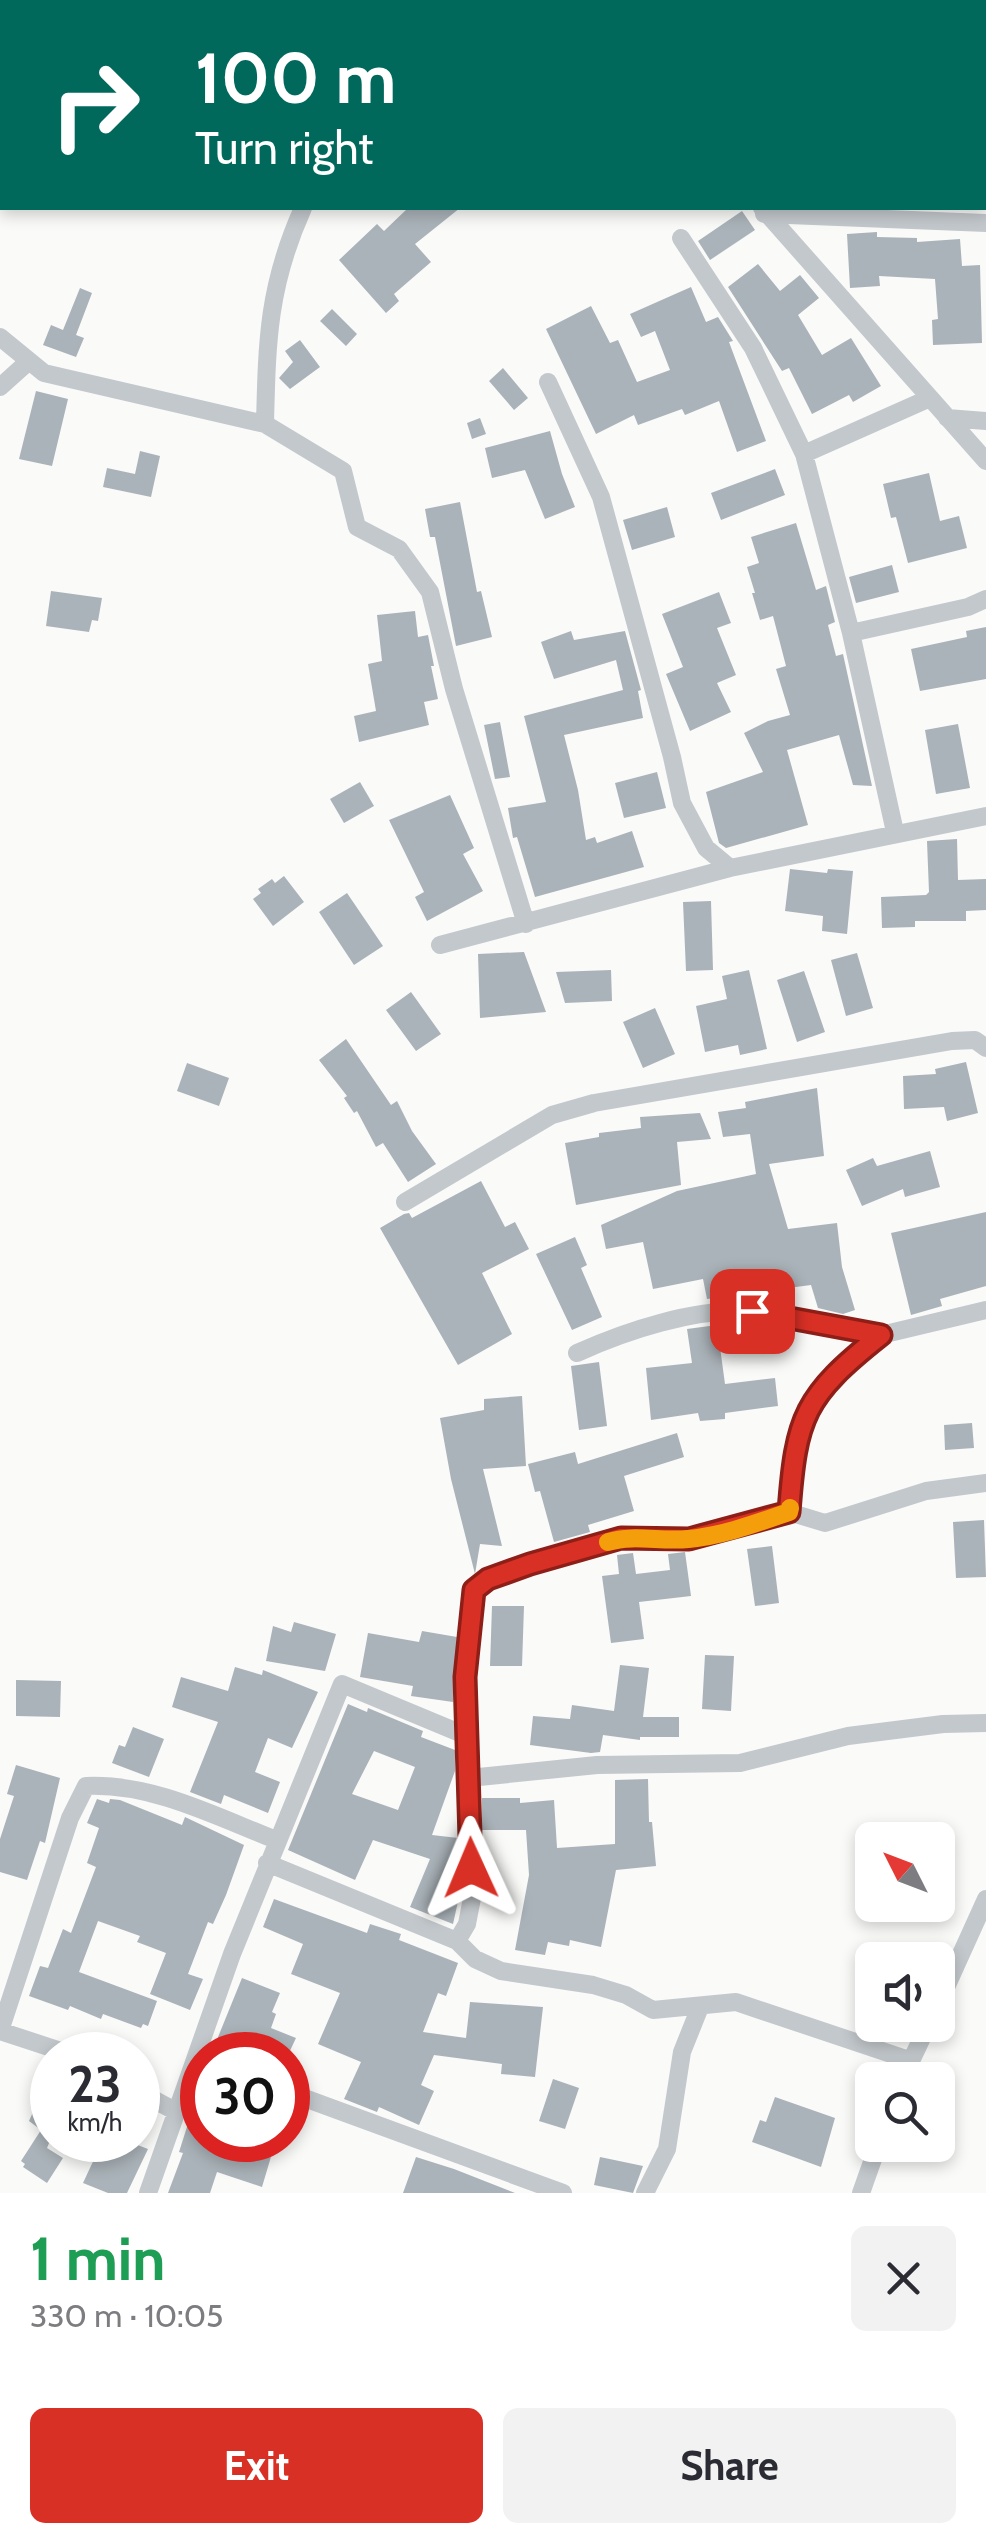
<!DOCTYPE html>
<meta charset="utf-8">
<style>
:root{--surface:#fff;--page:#f2f2f3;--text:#2b2b33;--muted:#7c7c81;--accent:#d93025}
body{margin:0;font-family:Cabin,sans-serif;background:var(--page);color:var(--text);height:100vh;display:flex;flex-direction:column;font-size:38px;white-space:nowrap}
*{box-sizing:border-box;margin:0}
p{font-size:32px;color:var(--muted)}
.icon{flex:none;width:55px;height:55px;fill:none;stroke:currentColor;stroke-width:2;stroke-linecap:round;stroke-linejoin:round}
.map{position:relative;height:2193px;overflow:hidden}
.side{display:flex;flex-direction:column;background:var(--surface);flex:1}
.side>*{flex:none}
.banner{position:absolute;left:0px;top:0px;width:988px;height:210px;box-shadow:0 5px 15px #0003;background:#00695c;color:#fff;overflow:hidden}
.needle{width:65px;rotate:312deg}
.tools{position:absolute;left:855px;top:1822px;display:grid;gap:20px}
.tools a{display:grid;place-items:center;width:100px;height:100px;border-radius:15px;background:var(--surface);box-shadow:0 5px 15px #0003;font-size:50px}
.speed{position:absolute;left:30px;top:2032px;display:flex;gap:20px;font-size:50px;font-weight:700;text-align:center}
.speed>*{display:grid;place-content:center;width:130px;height:130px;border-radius:50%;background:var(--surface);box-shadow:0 5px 15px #0003;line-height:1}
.speed small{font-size:25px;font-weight:400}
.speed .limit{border:15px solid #d22;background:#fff;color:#111}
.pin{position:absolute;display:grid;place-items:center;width:85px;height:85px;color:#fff;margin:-42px;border-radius:20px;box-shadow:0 5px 15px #0006}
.me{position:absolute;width:110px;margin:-55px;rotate:359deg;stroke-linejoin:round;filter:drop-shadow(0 0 8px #0008)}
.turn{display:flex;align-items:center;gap:35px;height:210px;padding:0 30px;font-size:45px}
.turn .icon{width:130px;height:130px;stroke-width:2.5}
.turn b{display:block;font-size:70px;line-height:85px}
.round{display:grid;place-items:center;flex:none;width:105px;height:105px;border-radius:15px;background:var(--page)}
.summary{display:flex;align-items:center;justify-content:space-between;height:170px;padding:0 30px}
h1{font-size:60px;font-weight:800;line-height:75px;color:#1e9e55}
.cta{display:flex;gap:20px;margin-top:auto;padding:20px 30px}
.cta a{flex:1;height:115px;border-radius:15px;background:var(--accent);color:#fff;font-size:40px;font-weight:800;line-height:115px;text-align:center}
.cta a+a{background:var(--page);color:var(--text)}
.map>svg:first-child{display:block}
.building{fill:#aab3b9;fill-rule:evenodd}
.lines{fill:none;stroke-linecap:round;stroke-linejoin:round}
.street{stroke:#c3c8cc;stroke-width:18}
.route-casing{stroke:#8d1f18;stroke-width:25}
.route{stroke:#d93025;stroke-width:18}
.slow{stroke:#f59e0b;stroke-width:18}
</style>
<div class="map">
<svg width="986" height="2193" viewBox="0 0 986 2193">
<rect width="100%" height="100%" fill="#fafaf8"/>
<path class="building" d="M408,208H460L415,244L431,262L394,294L399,301L386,313L339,260L377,224L384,231Z
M742,211L755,230L710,260L698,241Z
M877,232V237L917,238V242L960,239L962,266L980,265L982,343L933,345L932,320L938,319L935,279L879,276L880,286L850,288L847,234Z
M758,264L780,291L800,275L819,298L798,315L822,355L851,338L881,386L853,402L849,395L812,414L789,368L782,371L728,287Z
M691,287L706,322L718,317L733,341L729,342L766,441L737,452L719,401L685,415L682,409L638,425L634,415L596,434L546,329L591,306L610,343L618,340L637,382L670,370L655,331L641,337L630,314Z
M80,288L92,293L76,335L84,338L76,357L43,345L51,325L63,330Z
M332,309L357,334L346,346L320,321Z
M300,340L320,367L290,389L279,378L293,362L285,351Z
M503,368L528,398L514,410L489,381Z
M36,391L68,399L52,466L19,459Z
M480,418L486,434L472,439L467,423Z
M550,431L562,474L575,507L545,519L525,470L492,478L485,448Z
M140,451L160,456L151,497L103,487L107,468L135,474Z
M775,469L785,495L721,520L711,493Z
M929,473L940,521L959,516L967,548L908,563L896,517L891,518L883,484Z
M460,502L477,592L481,591L492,637L456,646L435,537H430L425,509Z
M667,507L675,537L632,550L623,520Z
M796,523L816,590L826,586L835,622L828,625L836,656L843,654L872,786L853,785L839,735L787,750L808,825L726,848L719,843L706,792L763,772L744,733L768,721L790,715L776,669L786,666L773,616L760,620L752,593H755L747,567L759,563L751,537Z
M892,565L899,592L856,603L849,577Z
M51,591L102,598L98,621L92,620L89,632L46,626Z
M719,592L731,623L717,628L736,675L717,683L731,712L690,731L666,674L683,667L662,614Z
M415,611L418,637L428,635L434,666H431L438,699L424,702L429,725L359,742L354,716L376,711L368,664L382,661L377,615Z
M986,627V679L920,691L911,649L967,637L966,631Z
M571,631L574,640L625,631L641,690L638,691L643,718L564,735L578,790L586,840L595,837L597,843L632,831L644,867L535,897L517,837L513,838L508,808L546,802L524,716L623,690L616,660L554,679L541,642Z
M500,722L510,777L495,779L484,725Z
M958,724L970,788L936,794L925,730Z
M657,772L666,808L624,818L615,783Z
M360,782L374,806L344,823L330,799Z
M450,795L474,848L463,854L483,891L427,921L415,897L424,892L389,820Z
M957,839L958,880L986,879V910L966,911V921H915V927L882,928L881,897L926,895L929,892L927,841Z
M790,869L827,873L828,869L853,871L847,934L822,931L823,916L785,911Z
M284,876L304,902L273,926L253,899L261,893L258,889L272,879L275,883Z
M347,893L383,946L354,965L319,912Z
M711,901L713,970L686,971L683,902Z
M524,952L546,1012L480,1018L478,954Z
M857,953L873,1008L846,1016L831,960Z
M611,970L612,1001L565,1003L556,972Z
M749,970L767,1049L740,1055L738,1045L705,1052L696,1006L727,999L722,976Z
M804,971L825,1032L797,1042L777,980Z
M411,992L441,1034L416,1051L386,1010Z
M655,1008L675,1054L643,1068L623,1022Z
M346,1039L391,1105L397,1101L412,1131L436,1164L408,1182L383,1143L376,1147L357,1111L354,1113L344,1098L347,1096L319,1060Z
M966,1062L978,1113L947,1121L944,1107L904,1109L903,1076L936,1074L935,1069Z
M187,1063L229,1078L219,1106L177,1091Z
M817,1088L824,1156L769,1164L788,1229L837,1223L842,1267L855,1310L843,1314L818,1308L811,1285L707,1299L703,1279L653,1289L643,1242L606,1249L601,1225L677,1191L756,1174L750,1134L723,1137L718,1112L746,1108L745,1102Z
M700,1113L711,1139L677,1142L681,1185L576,1205L565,1143L599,1137V1133L641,1128L640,1117Z
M930,1151L940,1187L905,1197L903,1189L862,1206L846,1170L873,1158L877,1166Z
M481,1181L505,1227L515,1222L529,1249L482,1273L512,1334L458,1365L380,1228L404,1214L409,1213L412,1218Z
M986,1212V1286L940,1299L942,1306L911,1315L891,1233Z
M575,1237L587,1265L581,1268L602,1317L572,1330L536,1254Z
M717,1325L725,1384L775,1378L778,1406L725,1413V1419L700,1421L698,1413L651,1420L646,1368L692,1363L687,1329Z
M599,1362L607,1426L579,1430L571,1366Z
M522,1396L526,1466L483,1469L502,1546L480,1544L475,1574L451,1479L440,1418L484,1410V1399Z
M972,1423L974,1448L945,1450L944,1425Z
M677,1433L684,1457L624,1476L634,1511L588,1525L590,1532L554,1542L540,1491L535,1492L528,1464L575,1452L578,1464Z
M984,1520L986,1577L956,1578L953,1522Z
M772,1546L779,1603L755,1606L747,1549Z
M685,1552L691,1596L639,1602L644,1639L611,1643L602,1576L619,1574L617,1555L633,1553L636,1574L670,1570L668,1554Z
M492,1606H524L522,1666H490Z
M294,1622L336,1634L325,1671L266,1661L273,1626L291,1632Z
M422,1631L457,1637L453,1702L411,1696L413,1686L360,1677L368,1633L419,1642Z
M705,1655L734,1656L731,1711L702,1709Z
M620,1665L649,1668L643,1717H679V1737H640V1740L603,1735L600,1752L591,1753L530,1745L533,1716L570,1719L572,1705L614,1711Z
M235,1667L262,1675L263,1670L318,1692L292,1748L268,1738L255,1772L280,1782L268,1813L224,1795L221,1804L190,1792L218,1722L172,1707L181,1677L228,1691Z
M16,1680L61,1681L60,1717L16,1716Z
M348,1704L367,1712L368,1708L423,1731L421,1737L455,1750V1771L432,1835L458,1838L459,1897L453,1924L410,1907L430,1859L373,1840L355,1880L288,1850ZM374,1751L415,1767L398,1810L352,1794Z
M133,1727L164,1739L149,1777L112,1763L119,1745L125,1747Z
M16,1765L60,1778L45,1843L40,1841L27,1880L0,1872V1839L14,1796L7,1794Z
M648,1779L649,1822H652L656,1866L616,1870L601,1947L570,1940L569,1946L548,1942L545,1955L515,1950L529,1875L526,1830H482V1798H520V1803L554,1800L557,1848L615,1844V1780Z
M97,1799L109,1803L110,1799L120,1800L182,1825L185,1817L244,1845L226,1895L213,1924L208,1922L188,1974L203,1979L190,2010L150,1994L166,1953L137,1942L140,1936L98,1921L79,1972L157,2001L148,2026L143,2024L141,2028L103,2014L101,2019L70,2006L68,2010L29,1996L40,1966L48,1968L63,1929L71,1933L96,1867L87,1863L99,1828L87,1823Z
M274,1899L367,1933L370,1924L401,1934L399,1940L458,1963L446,1996L438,1993L423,2032L466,2038L470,2002L543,2007L535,2077L501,2074L502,2064L434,2055L421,2085L434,2091L419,2125L379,2107L377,2112L344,2099L361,2062L318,2044L340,1993L291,1974L303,1944L263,1927Z
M242,1978L280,1993L272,2012L276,2014L271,2028L296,2038L288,2055H248L216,2042Z
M52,2070V2136L47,2148L63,2158L47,2183L23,2167L25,2164L21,2161L41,2130L29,2121Z
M553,2079L579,2088L565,2129L539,2121Z
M199,2089L202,2090V2140H276L262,2187L217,2172L210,2193H168L183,2153L179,2152Z
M775,2097L835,2118L821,2167L752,2142L760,2120L766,2122Z
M103,2140H136L135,2144L148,2149L127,2193H108L83,2183Z
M416,2157L454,2169L515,2193H403Z
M600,2157L643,2166L633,2193L594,2185Z"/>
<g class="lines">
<path class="street" d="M681,0L682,2
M107,2L108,0
M362,2L363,0
M921,2V0
M0,4L2,5
M985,24H986
M0,135L2,132
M762,208L986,461
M764,214L986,223
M681,238L753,348L804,454L851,633L895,832
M0,337L44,373L265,424L343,471L357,527L399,549L430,592L454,689L526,924
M548,382L601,497L672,757L682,803L706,848L730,868
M0,387L29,361
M947,418L986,421
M265,424C267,340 268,286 303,208
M804,454L930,398
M851,633L968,607L986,599
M440,945L730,868L986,816
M405,1202L552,1115L594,1103L952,1041L975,1040L986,1048
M577,1353C628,1330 693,1309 750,1311C793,1313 839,1327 881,1335
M789,1512L798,1431L810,1406L842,1366L881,1335L986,1310
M469,1778L597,1765L740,1763L848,1736L943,1724L986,1723
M267,1863L457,1941L475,1959L501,1971L593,1985L626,1995L653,2010L736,2002L909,2060
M457,1941L467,1924L472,1898L465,1677L474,1590L489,1579L530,1564L621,1538L689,1539L789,1512L825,1523L926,1491L986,1483
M938,2005L986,1899
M0,2031L70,1818L86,1786C152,1783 215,1816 276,1840
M0,2031L73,2055
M902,2080L928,2025
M138,2091L175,2111
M288,2092L563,2193
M148,2193L232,1954L342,1684L467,1736
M645,2193L667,2149L682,2052L700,2007
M861,2193L878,2145"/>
</g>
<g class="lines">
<g class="route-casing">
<path id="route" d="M471,1868L465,1677L474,1590L488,1579L530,1564L621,1538L689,1539L789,1512C796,1416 804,1396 881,1335L752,1311"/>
</g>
<use href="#route" class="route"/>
<path class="slow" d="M608,1542C634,1534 661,1542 688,1539C722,1536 757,1523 789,1512L790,1508"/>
</g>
</svg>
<div class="tools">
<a><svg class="needle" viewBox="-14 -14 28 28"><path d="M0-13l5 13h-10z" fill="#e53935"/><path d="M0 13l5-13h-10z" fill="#7c7c81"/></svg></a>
<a><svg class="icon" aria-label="sound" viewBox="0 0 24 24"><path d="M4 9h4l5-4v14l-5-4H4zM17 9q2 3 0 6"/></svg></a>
<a><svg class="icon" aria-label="search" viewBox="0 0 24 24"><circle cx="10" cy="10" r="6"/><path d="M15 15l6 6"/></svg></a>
</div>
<div class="speed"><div>23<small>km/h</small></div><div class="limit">30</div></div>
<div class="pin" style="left:752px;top:1311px;background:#d93025"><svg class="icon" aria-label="arrive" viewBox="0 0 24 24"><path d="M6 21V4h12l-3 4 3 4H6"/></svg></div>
<svg class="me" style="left:471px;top:1868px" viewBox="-20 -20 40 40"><path d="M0-17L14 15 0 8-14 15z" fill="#d93025" stroke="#fff" stroke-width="4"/></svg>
<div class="banner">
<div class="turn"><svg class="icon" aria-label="right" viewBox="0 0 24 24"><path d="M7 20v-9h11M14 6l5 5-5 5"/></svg><div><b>100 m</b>Turn right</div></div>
</div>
</div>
<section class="side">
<div class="summary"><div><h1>1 min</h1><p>330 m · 10:05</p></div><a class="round"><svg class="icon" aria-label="close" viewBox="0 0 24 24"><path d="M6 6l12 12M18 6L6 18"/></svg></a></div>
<div class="cta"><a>Exit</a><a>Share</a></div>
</section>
